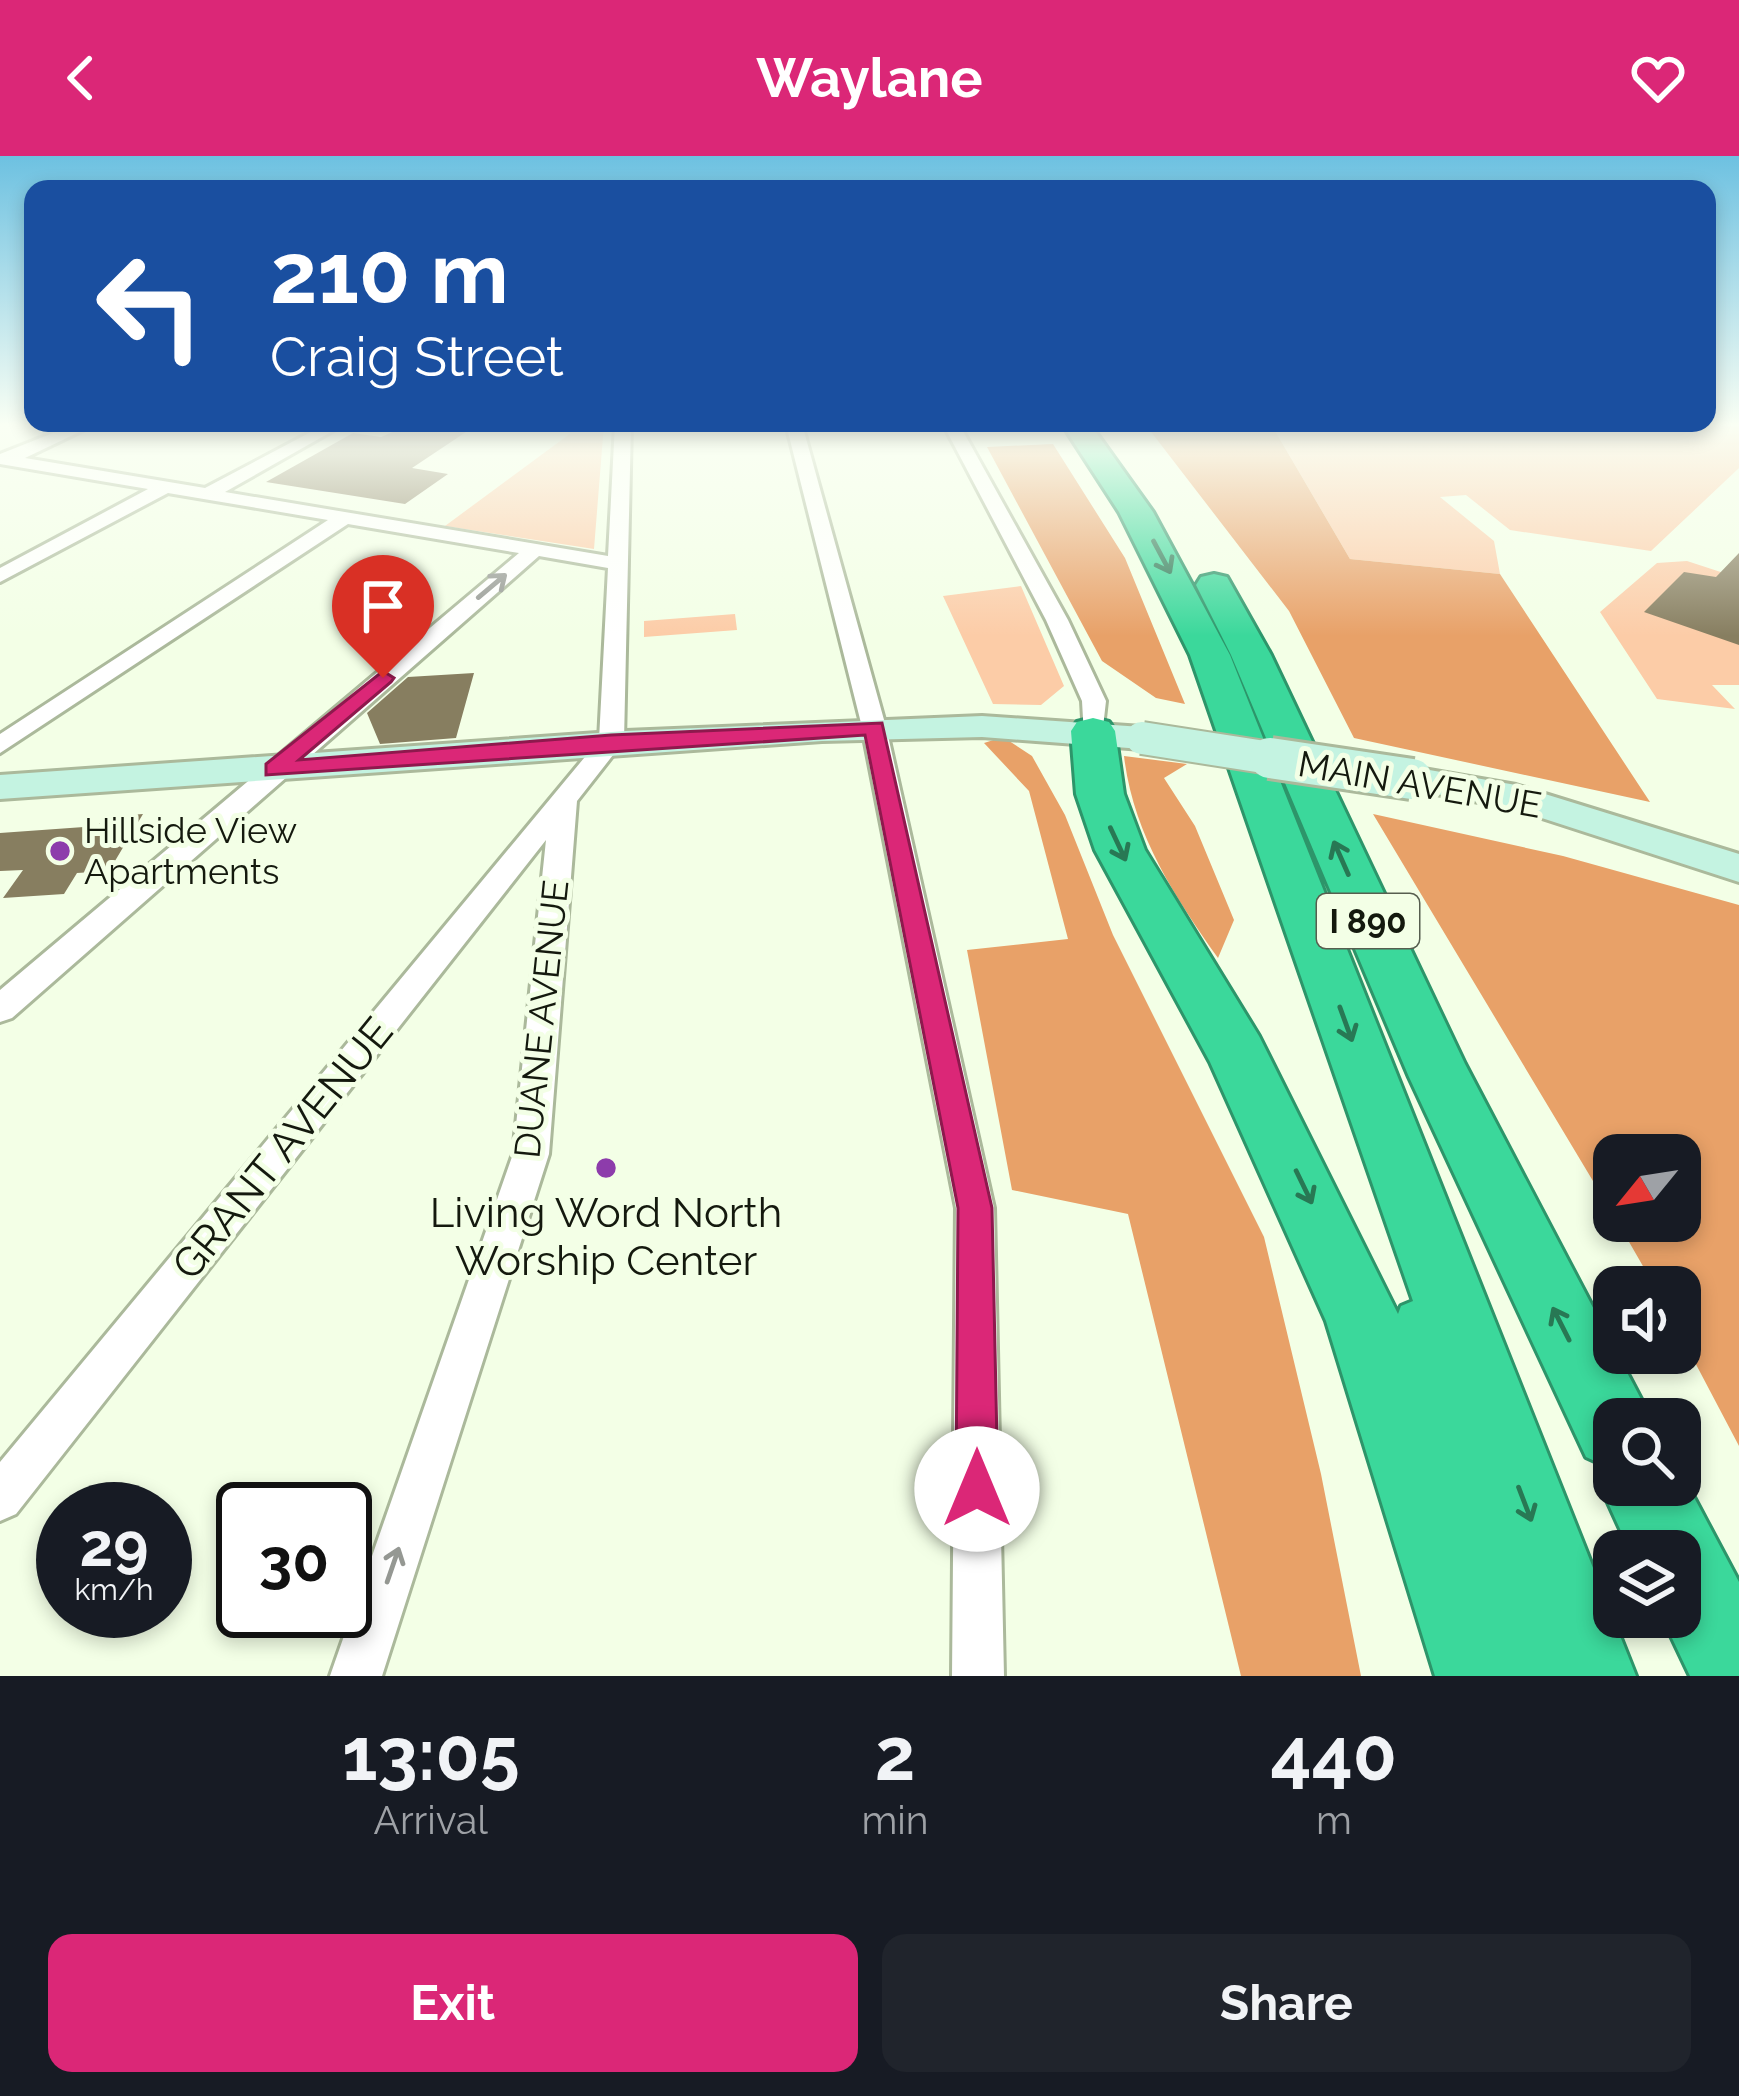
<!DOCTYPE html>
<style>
:root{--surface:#171b24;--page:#20242c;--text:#f1f3f6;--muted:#9ea1a6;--accent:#db2777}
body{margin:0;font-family:Raleway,sans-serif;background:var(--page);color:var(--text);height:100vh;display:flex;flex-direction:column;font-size:45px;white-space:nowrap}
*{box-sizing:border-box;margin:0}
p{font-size:39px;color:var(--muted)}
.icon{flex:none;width:66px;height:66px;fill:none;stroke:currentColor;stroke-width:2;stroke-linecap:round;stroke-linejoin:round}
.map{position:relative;height:1520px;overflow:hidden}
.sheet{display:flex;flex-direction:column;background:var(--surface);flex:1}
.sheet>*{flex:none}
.hud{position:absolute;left:24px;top:24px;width:1692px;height:252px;border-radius:24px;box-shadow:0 6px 18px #0003;background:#1a4fa0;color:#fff;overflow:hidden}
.needle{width:78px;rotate:240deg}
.tools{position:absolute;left:1593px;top:978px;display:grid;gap:24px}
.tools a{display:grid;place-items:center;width:108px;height:108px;border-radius:24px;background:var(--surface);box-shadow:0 6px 18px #0003;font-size:60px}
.speed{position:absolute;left:36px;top:1326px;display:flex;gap:24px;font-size:60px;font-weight:700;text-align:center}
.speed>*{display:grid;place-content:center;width:156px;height:156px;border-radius:50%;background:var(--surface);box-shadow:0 6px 18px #0003;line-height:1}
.speed small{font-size:30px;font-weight:400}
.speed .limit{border:6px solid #111;border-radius:18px;background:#fff;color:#111}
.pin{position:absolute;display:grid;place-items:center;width:102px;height:102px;color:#fff;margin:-123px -51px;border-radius:50% 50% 50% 0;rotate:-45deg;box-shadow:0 0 12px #0007}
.pin .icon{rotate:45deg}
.me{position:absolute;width:132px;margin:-66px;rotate:0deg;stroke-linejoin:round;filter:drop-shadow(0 0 9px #0008)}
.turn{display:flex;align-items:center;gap:42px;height:252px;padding:0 48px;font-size:54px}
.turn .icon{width:156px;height:156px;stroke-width:2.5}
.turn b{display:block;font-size:84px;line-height:102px}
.eta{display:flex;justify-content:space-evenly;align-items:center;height:204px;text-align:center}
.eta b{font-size:72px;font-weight:700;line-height:84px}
.action{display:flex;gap:24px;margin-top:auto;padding:24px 48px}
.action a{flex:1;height:138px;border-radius:24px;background:var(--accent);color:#fff;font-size:48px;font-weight:700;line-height:138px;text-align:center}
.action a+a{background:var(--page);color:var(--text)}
header{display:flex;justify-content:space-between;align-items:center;height:156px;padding:0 48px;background:var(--accent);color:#fff;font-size:54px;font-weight:700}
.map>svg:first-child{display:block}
.green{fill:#fccca7}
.forest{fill:#e8a168}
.building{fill:#877e60}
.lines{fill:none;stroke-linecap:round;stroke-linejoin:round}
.street-casing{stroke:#abb99b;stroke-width:6}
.secondary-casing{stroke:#abb99b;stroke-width:6}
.highway-casing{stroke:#2d956a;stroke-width:6}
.street{fill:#fff;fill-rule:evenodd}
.secondary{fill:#c4f3e1;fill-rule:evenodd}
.highway{fill:#3bd89b;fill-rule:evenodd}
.secondary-bridge-far1-casing{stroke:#abb99b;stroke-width:36;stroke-linecap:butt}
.secondary-bridge-casing{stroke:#abb99b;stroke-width:46;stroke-linecap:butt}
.secondary-bridge-far1{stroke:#c4f3e1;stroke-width:32}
.secondary-bridge{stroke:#c4f3e1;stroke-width:40}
.oneway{stroke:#287854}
.oneway2{stroke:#959893}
.route{fill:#db2777;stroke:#8e194d;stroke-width:3}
.poi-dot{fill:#8d3cab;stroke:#f3ffe6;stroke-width:4.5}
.labels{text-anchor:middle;stroke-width:10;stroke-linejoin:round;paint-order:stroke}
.shield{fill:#f3ffe6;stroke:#575e4f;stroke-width:3}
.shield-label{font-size:33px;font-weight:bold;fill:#14190e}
.street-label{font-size:36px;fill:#14190e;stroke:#f3ffe6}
.poi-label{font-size:36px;fill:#14190e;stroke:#f3ffe6;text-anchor:start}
.near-street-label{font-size:42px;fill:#14190e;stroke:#f3ffe6}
.near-poi-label{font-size:42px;fill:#14190e;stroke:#f3ffe6}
</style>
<header><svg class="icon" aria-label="back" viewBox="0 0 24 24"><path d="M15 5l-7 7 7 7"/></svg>Waylane<svg class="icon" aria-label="heart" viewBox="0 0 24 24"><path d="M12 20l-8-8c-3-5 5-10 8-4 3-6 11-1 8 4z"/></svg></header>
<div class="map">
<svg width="1739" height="1520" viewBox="0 0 1739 1520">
<rect width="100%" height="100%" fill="#f3ffe6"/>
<path class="green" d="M566,268H604L594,393L445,370L571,277L559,273Z
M1271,268H1739V312L1651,395L1510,374L1466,339L1440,341L1494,385L1500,418L1350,403Z
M1687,405L1739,422V529H1712L1735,553L1657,543L1600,456L1657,407Z
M1021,430L1064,530L1041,549L993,548L943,440Z
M735,458L737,474L644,481V465Z"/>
<path class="forest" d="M1145,268H1271L1350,403L1500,418L1650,646L1354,582L1289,455Z
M1053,288L1125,402L1185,548L1156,542L1102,505L987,291Z
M1003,581L1032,600L1065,659L1113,779L1264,1081L1321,1318L1361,1520H1241L1128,1058L1012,1034L967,794L1068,783L1029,635L984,587Z
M1124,600L1187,608L1164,622L1195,670L1234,764L1218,802C1174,740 1133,677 1124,600Z
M1373,658L1563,700L1739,749V1290L1680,1178V1131H1655L1617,1065H1680V999H1614V1060Z"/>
<path class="building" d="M411,268H478L412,312L448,318L405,348L266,326L353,277L381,281Z
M1739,397V489L1644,456L1684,416L1716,421Z
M474,517L456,582L380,588L367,557L408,521Z
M143,658L109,715L77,717L64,738L3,742L23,714L0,715V677L98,670L104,661Z"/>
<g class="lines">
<g class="street-casing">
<path id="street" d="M76,268H96L25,302L205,332L326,268H345L225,336L608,400L615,268H631L624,585L577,645L549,998L382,1520H330L513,998L546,684L16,1358L0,1365V1306L599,584L608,412L539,400L12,862L0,866V834L519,397L348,368L0,597V578L328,364L168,337L0,426V412L148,333L0,308V298Z
M786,268H802L886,571L994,1052L1004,1520H952L956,1052L862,571Z
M943,268H959L1068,464L1106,545L1102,580H1084L1082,545L1046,464Z"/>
</g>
<g class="secondary-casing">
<path id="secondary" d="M982,560L1142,571L1154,575L1159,582L1154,589L1142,593L982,581L822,585L0,643V619L626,575Z
M1412,611L1516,629L1739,698V726L1511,652L1399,631L1394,623L1399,615Z"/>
</g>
<g class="highway-casing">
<path id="highway" d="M1062,268H1090L1153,356L1230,499L1636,1520H1435L1326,1165L1210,906L1095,694L1076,638L1071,575L1077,566L1093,562L1109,566L1115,575L1124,638L1145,694L1259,880L1398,1158L1401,1150L1413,1145L1190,499L1119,356Z
M1214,418L1227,421L1271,499L1465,908L1642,1245L1650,1263H1614V1329H1680V1315L1739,1426V1520H1690L1662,1461H1680V1395H1630L1600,1329L1608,1311L1586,1301L1409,921L1231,499L1196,429L1201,421Z"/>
</g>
<use href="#street" class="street"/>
<use href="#secondary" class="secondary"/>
<use href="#highway" class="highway"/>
<g class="secondary-bridge-far1-casing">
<path id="secondary-bridge-far1" d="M1142,582L1290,605"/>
</g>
<g class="secondary-bridge-casing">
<path id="secondary-bridge" d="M1270,602L1412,623"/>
</g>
<use href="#secondary-bridge-far1" class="secondary-bridge-far1"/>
<use href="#secondary-bridge" class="secondary-bridge"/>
</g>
<defs><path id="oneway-shaft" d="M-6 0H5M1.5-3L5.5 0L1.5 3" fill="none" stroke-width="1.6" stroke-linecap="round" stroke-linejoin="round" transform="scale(3)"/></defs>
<g class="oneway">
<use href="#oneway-shaft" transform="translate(1162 401) rotate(62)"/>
<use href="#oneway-shaft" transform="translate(1118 688) rotate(65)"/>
<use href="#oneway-shaft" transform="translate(1341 702) rotate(-114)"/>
<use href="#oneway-shaft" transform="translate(1346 868) rotate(70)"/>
<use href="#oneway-shaft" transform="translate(1304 1031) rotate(64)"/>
<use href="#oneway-shaft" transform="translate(1561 1168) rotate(-117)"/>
<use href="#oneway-shaft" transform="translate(1525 1348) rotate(69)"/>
</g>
<g class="oneway2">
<use href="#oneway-shaft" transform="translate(492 430) rotate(-40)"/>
<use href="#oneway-shaft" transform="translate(393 1409) rotate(-71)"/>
</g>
<linearGradient id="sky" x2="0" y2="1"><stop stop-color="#6dc1e1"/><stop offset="0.56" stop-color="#fafff4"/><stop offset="1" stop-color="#fafff4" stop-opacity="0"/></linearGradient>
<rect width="1739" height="480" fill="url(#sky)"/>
<path class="route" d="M383,515L394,522L391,526L299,604L611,579L882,567L992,1052L998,1333L992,1348L977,1354L962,1348L956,1333L958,1052L865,579L266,619V608Z"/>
<g class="poi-dot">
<circle cx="60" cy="695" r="12"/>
<circle cx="606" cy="1012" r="12"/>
</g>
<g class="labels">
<rect class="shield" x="1317" y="738" width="102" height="54" rx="9"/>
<g class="shield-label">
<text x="1368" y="777">I 890</text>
</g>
<g class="street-label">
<text transform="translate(1420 628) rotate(10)" y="13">MAIN AVENUE</text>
<text transform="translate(541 863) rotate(-84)" y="13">DUANE AVENUE</text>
</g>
<g class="poi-label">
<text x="84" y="687">Hillside View<tspan x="84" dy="41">Apartments</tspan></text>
</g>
<g class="near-street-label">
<text transform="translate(282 992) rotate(-51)" y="15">GRANT AVENUE</text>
</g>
<g class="near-poi-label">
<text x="606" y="1071">Living Word North<tspan x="606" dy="48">Worship Center</tspan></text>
</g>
</g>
</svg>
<div class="tools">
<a><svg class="needle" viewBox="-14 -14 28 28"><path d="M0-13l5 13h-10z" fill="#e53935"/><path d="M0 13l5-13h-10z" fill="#9ea1a6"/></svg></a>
<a><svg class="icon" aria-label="sound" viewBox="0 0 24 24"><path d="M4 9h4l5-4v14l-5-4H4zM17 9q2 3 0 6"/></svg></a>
<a><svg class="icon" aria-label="search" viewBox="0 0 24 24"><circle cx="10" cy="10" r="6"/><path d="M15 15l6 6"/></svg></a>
<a><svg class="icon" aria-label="layers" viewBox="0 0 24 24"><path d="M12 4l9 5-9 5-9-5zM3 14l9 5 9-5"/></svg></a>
</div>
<div class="speed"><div>29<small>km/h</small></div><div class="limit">30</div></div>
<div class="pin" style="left:383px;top:522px;background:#d93025"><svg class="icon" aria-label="arrive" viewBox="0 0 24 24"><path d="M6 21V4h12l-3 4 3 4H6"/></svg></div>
<svg class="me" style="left:977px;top:1333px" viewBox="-20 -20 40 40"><circle r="19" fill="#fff"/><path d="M0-13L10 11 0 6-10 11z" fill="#db2777"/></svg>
<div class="hud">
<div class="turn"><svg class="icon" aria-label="left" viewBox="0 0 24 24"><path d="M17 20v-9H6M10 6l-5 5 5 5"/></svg><div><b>210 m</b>Craig Street</div></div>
</div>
</div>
<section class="sheet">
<div class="eta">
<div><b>13:05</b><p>Arrival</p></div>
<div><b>2</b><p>min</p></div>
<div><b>440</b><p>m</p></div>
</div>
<div class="action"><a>Exit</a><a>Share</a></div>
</section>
